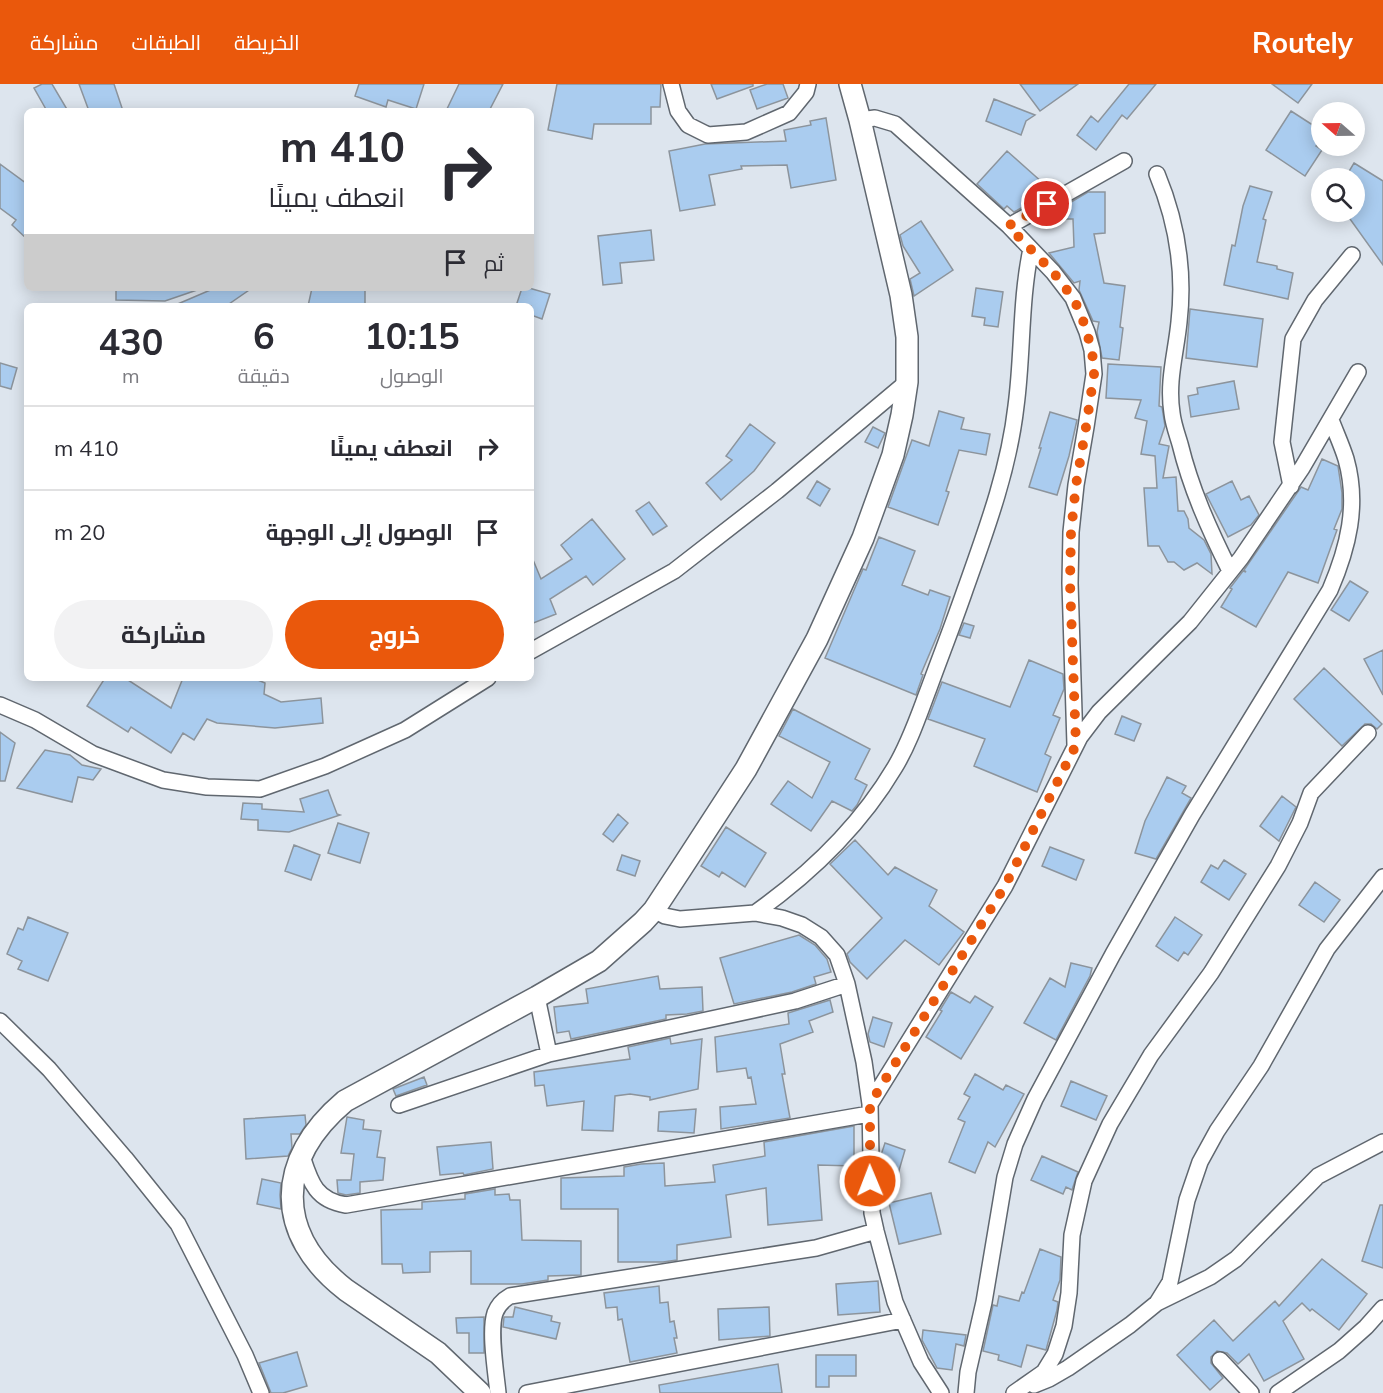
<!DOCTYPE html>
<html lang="ar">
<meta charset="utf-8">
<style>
:root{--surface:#fff;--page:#f2f2f3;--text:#2b2b33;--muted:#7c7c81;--line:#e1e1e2;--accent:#ea580c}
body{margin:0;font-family:Mulish,Cairo,sans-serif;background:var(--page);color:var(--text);direction:rtl;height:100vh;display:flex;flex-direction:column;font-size:22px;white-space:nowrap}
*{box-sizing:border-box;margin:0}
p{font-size:20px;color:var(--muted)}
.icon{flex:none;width:33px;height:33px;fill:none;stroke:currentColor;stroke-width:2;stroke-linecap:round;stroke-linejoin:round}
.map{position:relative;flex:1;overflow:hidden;direction:ltr}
.sheet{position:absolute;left:24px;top:219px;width:510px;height:378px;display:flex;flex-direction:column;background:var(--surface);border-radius:9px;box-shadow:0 3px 15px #0003;direction:rtl}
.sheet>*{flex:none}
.guide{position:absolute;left:24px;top:24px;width:510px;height:183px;border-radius:9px;box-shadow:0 3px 15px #0003;direction:rtl;background:#fff;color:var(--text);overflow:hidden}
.needle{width:39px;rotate:290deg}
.tools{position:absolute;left:1311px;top:18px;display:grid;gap:12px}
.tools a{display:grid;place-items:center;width:54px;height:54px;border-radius:50%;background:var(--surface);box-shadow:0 3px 15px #0003;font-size:30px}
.pin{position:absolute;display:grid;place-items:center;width:51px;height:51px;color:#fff;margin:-26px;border:3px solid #fff;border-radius:50%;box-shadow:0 2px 6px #0007}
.me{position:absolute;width:66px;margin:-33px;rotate:359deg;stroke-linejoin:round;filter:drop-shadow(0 0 4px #0008)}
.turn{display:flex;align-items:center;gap:21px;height:126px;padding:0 30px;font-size:27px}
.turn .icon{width:78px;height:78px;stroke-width:2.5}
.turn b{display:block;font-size:42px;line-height:51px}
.then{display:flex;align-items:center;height:57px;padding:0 30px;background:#0003;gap:12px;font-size:22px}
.eta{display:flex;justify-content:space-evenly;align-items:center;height:102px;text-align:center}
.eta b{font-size:36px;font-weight:700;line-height:42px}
.action{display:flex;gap:12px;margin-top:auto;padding:12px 30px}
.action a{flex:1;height:69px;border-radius:36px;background:var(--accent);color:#fff;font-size:24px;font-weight:700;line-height:69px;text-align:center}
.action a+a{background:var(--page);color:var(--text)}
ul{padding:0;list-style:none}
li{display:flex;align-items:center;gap:18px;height:84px;padding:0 30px;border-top:2px solid var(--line)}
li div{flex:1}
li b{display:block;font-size:22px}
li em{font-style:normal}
header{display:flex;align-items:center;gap:36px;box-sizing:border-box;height:84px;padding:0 30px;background:var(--accent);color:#fff}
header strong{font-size:28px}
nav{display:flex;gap:33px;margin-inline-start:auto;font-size:21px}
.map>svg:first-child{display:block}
.building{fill:#aaccef;stroke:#8c949c;stroke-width:1.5}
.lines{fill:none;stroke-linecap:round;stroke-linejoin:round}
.street-casing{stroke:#60676f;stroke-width:18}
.secondary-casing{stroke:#60676f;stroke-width:24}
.street{stroke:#fff;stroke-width:15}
.secondary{stroke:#fff;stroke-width:21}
.route{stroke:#ea580c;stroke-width:10;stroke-dasharray:0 18}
</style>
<header>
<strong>Routely</strong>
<nav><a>الخريطة</a><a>الطبقات</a><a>مشاركة</a></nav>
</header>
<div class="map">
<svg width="1383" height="1309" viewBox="0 0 1383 1309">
<rect width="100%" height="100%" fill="#dde5ee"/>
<path class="building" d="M42,0H52L68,27H47L34,4Z
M79,0H114L123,27H89Z
M359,0H424L416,25L388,16L386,23L355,12Z
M459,0H503L489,27H446Z
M557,0H661L660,23H651V40H594L592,55L548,46Z
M711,0H753V2L717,15Z
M767,0H783L788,14L757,25L750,6Z
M1020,0H1078L1040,27Z
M1129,0H1156L1127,35L1122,31L1096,66L1077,51L1091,32L1098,38Z
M1272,0H1312L1298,19Z
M994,15L1035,31L1026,37L1021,51L986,37Z
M1291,27L1322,47V53L1316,62L1322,66L1305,92L1266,66Z
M826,34L836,96L791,104L787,81L741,82L742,85L709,91L715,121L680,127L669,67L705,60L786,57L784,46L811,41L810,37Z
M1007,67L1052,107L1014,128L1007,122L1004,125L977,100Z
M1354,79L1383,97V181L1345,128H1354V94H1345Z
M0,80L27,100V155L12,141L16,136L0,124Z
M1250,102L1272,108L1263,135L1266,136L1257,178L1277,182V185L1293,189L1288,215L1224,201L1232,161L1235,162L1243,122Z
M1088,108H1105V149L1094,150L1104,199L1125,202L1120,243L1123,244L1119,276L1102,274L1097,248L1099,238L1093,237L1079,206L1080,197L1074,199L1049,169L1074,163L1073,135H1066V121Z
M921,137L953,186L914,212L910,195L920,189L903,162L900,151Z
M651,146L654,176L620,179L622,199L603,201L598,152Z
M116,204H196L197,206L165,217L116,216Z
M215,204H252L226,222H173Z
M312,204H365V222H308Z
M522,204H529L550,210L542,235L531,231V222H516Z
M976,204L1003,208L998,243L984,241L985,234L972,232Z
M1190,225L1263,235L1257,283L1186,274Z
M0,279L17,284L11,305L0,302Z
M1108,280L1161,283L1159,322L1162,323L1165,342L1159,360L1169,362L1163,394L1176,393L1178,427H1184L1188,435L1189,444L1204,456L1211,470L1212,490L1197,479L1184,486L1174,478H1168L1159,462H1148L1144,404H1157L1155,372L1141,370L1147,337L1135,334L1141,316L1106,314Z
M1234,297L1239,325L1191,333L1188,312L1198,310L1197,304Z
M939,327L964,334L961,345L990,350L986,371L959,366L946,407L949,408L938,441L888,423L912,356L929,362Z
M1050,328L1077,336L1069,372L1057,411L1029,403L1041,364H1039Z
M750,340L775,359L754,387L721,416L706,399L732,376L726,372Z
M873,343L885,349L878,364L865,358Z
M1322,375L1338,382L1342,409V425L1334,445L1337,446L1318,499L1288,488L1256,543L1221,523L1232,505L1230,504L1243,487L1246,488L1244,486L1301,403L1308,406Z
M817,397L830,405L820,422L807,414Z
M1232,397L1241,416L1249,412L1259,431L1251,441L1228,453L1206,410Z
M649,418L667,442L653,451L636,427Z
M592,435L625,475L593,501L586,492L550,515L556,530L531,540V471L541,495L572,475L561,461Z
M879,453L915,467L902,501L928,511L930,506L950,513L940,545L921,590L923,591L916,611L825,574L863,485L866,486Z
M1350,497L1368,508L1349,537L1331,526Z
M964,539L974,542L970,554L959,551Z
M1383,566V611L1364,575Z
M1029,576L1063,590L1064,605L1053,631L1060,634L1045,670L1051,673L1037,708L974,682L985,655L928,635L942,598L1010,623Z
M1324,584L1382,640L1377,645L1371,640H1365L1342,662L1294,615Z
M105,594H125L171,624L183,594H253L265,599L264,610L281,618L321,614L323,639L275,644L217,639L207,635L194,656L183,649L171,669L131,643L128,648L87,622Z
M793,625L870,665L855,695L867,701L857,721L852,727L832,717L811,747L771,720L788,697L812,714L830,678L779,652Z
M1122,632L1141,640L1134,657L1115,650Z
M0,648L15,659L5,697H0Z
M45,666L70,671L82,681L101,685L93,696L78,693L72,718L17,704Z
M1167,693L1186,702L1182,709L1191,714L1156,775L1135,769L1145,737Z
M328,706L337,730L340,731L289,748L258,746V736L241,735L243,719L262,720V725L304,728L300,715Z
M1282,712L1296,723L1279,757L1260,742Z
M618,730L628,739L613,758L603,750Z
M338,739L369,749L360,779L328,769Z
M726,743L766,769L745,803L722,788L719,793L701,782Z
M855,756L888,791L895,783L937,806L929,822L964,848L939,881L905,856L867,895L850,878L847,870L882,834L830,780Z
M294,761L320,771L311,796L285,787Z
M1050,763L1084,776L1076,796L1042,782Z
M622,771L640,777L635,792L617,786Z
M1224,776L1246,790L1229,816L1201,798L1211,781L1218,785Z
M1315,798L1340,816L1324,838L1299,821Z
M28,833L68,849L48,897L18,885L22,877L7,870L18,844L23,846Z
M1175,833L1202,851L1188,871L1184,868L1178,877L1156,862Z
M799,851L815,861L827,875L831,888L814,893L816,900L792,908L734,920L720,874Z
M1071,879L1092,884L1090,892L1056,956L1024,939L1050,894L1065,903Z
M658,892L660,905L702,903L703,927L687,930L666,931V935L571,955L569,947L557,949L554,923L588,919L586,905Z
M951,908L970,919L975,912L993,923L961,975L926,953L942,927L940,926Z
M830,916L833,928L809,937L813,948L780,960L785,990H782L790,1034L721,1045L720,1023L756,1020L751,993L748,994L746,984L717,988L715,953L789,940L788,929Z
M873,933L892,939L884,963L870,958L868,950Z
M670,954L671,960L702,955L698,1005L650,1016V1013L630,1010L615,1012L613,1047L582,1046L584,1017L547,1022L544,1001L535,1002L534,988L630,975L628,963Z
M975,990L1003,1006L1006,1001L1024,1010L995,1063L988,1058L975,1089L949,1078L965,1038L958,1035L970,1013L964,1010Z
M424,993L427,1001L396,1012L393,1005Z
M1071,997L1107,1012L1096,1036L1061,1022Z
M696,1025L694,1049L658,1047L659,1028Z
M305,1031L306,1041L300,1050H291L292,1064L288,1072L246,1075L244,1035Z
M347,1033L364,1036L363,1045L381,1047L377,1073L385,1074L383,1096L360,1098V1109L346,1111L338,1109L337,1096H351L354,1070L341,1069Z
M854,1042V1082L818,1081L822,1136L768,1141L766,1104L726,1111L731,1153L677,1161V1176L663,1178H618V1125H561V1094L624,1092V1083L641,1080L664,1079L665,1102L715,1098L713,1081L765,1072L764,1058Z
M491,1058L493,1085L464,1091L463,1089L440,1091L437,1063Z
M885,1059L905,1066L895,1100L883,1096L886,1083L881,1081V1071Z
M1042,1072L1078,1088L1072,1106L1066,1103L1063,1110L1031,1096Z
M262,1095L281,1099L280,1111L281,1125L257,1120Z
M495,1105V1111L509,1110L510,1116H520L522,1156L581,1157V1191L548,1192V1196L522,1200H471V1167L430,1168V1188L403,1189L402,1180H382L381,1126L422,1125V1118L465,1115V1110Z
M931,1109L941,1150L899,1160L889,1119Z
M1380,1121H1383V1184L1362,1177Z
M1040,1165L1061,1173L1060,1196L1053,1216L1058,1218L1057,1226L1046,1266L1027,1261L1021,1283L998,1276L999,1271L983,1267L993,1221L997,1222L999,1212L1019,1217L1022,1208L1024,1209Z
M1322,1175L1367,1210L1339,1246L1312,1225L1310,1227L1302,1219L1283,1237L1304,1275L1264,1297L1249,1270L1238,1280L1227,1269L1217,1267L1211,1273V1279L1223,1294L1210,1306L1177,1271L1214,1236L1233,1257L1275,1217L1279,1222Z
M878,1197L880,1228L838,1231L836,1200Z
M659,1202L660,1219L668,1218L670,1238L674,1237L677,1254H674L677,1269L630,1278L622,1235L618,1236L617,1223L606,1224L604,1209Z
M515,1223L552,1232L551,1237L560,1239L556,1255L503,1243L504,1233H513Z
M769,1223L770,1252L719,1256L718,1225Z
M484,1233V1269H469V1249H457L456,1234Z
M923,1246L966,1251L964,1262L956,1260L952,1286L937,1284L922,1256Z
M297,1268L307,1302L283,1309H271L259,1279Z
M816,1271H856V1292H829V1303H816Z
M778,1280L782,1309H660L659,1301Z"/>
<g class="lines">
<g class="street-casing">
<path id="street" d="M671,0L678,27L688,41L708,51L746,48L789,29L806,8L808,0
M860,36L875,34L895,40L1009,142L1053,188L1073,214L1087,248L1092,266L1094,290L1086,343L1076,401L1071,448L1070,499L1075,661
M1157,90C1177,138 1185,186 1179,238C1176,269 1167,297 1172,329C1173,339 1177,350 1180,360C1191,405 1209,445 1230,487
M1009,142L1124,77
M1291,402L1282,358L1293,255L1315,216L1352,171
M531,567L674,487L777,407L907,298
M0,621L35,636L93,670L163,696L207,703L260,705L325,682L405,646L488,594
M654,826L665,832L680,835L755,829L782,834L802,841L821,853L837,871L847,900L864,978L870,1020L872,1129L876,1147L895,1218L921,1278L941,1309
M755,829C810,790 860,742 895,683C910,658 919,630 929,604C941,571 954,538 965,506C986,447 1009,385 1016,322C1023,270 1020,217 1031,165
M537,913L549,970
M0,937L49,985L125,1074L178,1140L245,1271L261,1309
M870,1020L1005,802L1080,653L1099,628L1190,538L1241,474L1302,384L1358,288
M399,1021L549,970L795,917L847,900
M301,1069C310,1096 314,1116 346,1121L869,1030
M1157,1219L1210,1193L1236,1175L1318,1092L1383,1058
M1220,1276L1251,1309
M1034,1301L1049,1295L1068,1284L1130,1241L1157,1219L1170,1198L1187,1116L1200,1078L1217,1047L1261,982L1327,865L1383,793
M498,1309C496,1289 489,1247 495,1229C498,1221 503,1216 510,1212L816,1164L876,1147
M527,1309L903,1236
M966,1309L968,1288L984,1218L1005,1093L1015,1060L1035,1015L1113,870L1192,731L1330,506C1348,464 1359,421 1346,375C1342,362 1336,349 1331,336
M1014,1309L1044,1288L1055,1270L1064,1242L1069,1209L1072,1151L1084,1097L1110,1040L1151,971L1211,889L1278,782L1300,739L1311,709L1368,649
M1278,1309L1339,1267L1366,1243L1383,1224"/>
</g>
<g class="secondary-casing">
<path id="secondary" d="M480,1309L438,1269L346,1206C274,1150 275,1076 345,1017L537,913L599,877L643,838L654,826L681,785L746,685L817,555L863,454L893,371L902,331L907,298V253L901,211L860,36L850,0"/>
</g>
<use href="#street" class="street"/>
<use href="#secondary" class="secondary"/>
</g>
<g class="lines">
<path class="route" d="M870,1097V1020L1005,802L1076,661L1070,499L1071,448L1076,401L1086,343L1094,290L1092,266L1081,230L1073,214L1053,188L1008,142L1047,120"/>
</g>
</svg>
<div class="tools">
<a><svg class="needle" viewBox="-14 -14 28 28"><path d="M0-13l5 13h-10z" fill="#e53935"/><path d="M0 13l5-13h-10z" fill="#7c7c81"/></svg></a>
<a><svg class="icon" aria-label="search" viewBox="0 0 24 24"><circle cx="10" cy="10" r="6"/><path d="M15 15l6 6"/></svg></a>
</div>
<div class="pin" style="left:1047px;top:120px;background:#d93025"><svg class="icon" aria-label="arrive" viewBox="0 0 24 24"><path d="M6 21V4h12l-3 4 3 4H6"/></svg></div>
<svg class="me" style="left:870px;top:1097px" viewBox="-20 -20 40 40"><circle r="17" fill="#ea580c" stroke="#fff" stroke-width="3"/><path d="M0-11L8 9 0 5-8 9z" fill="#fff"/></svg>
<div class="guide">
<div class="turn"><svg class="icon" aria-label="right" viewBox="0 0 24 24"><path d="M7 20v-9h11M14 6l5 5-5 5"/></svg><div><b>410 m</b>انعطف يمينًا</div></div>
<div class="then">ثم<svg class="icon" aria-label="arrive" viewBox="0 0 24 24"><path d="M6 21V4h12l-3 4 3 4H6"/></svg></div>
</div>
<section class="sheet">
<div class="eta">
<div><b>10:15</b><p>الوصول</p></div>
<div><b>6</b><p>دقيقة</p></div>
<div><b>430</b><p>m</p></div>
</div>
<ul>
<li><svg class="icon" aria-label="right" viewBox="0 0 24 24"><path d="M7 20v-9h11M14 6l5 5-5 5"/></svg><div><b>انعطف يمينًا</b></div><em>410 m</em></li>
<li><svg class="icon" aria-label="arrive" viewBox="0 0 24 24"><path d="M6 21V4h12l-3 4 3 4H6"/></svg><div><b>الوصول إلى الوجهة</b></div><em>20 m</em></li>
</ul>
<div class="action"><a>خروج</a><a>مشاركة</a></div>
</section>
</div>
